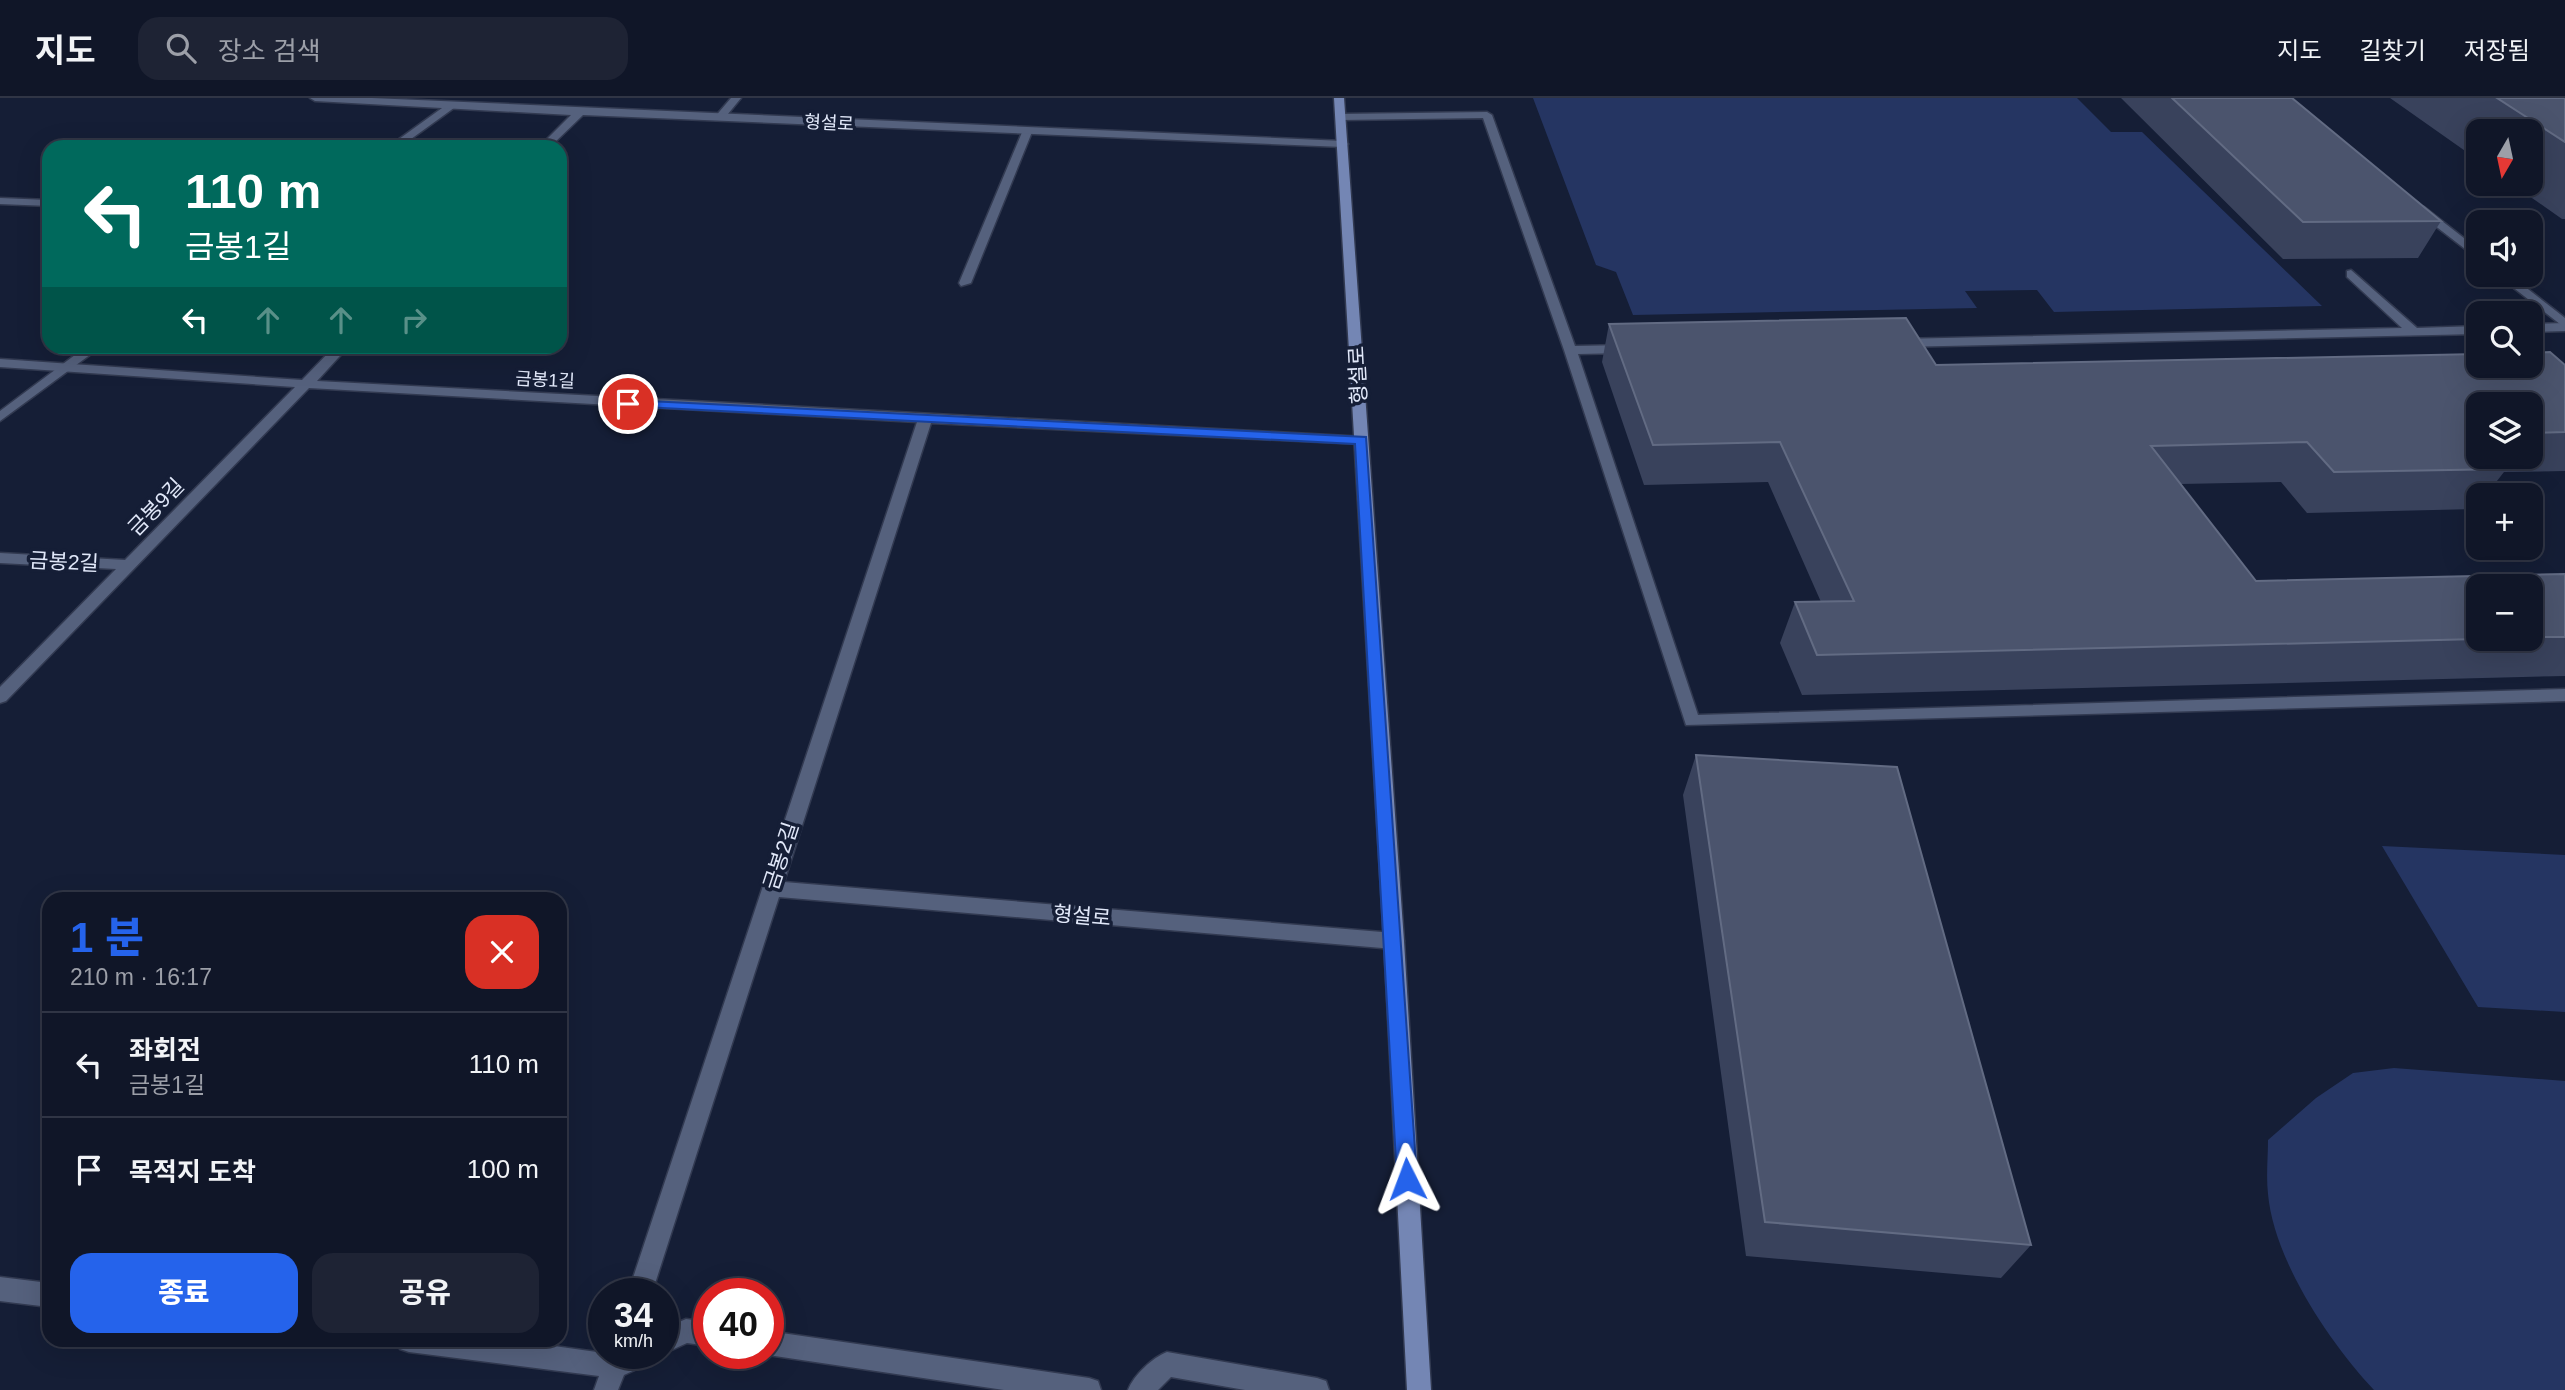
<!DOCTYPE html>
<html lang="ko">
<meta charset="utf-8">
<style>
:root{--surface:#101628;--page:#1e2334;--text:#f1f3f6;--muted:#9c9fa8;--line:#303545;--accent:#2563eb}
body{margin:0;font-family:Helvetica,"Noto Sans KR",sans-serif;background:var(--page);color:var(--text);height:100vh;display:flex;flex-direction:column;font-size:26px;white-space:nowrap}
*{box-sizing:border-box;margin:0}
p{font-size:23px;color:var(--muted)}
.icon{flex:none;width:38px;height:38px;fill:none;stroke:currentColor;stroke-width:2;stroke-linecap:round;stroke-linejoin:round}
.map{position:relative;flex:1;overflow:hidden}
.details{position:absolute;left:42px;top:794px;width:525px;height:455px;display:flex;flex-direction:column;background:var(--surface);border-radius:21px;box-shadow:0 7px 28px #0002,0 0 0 2px var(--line)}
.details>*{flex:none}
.top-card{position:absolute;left:42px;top:42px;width:525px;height:214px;border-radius:21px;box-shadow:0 7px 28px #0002,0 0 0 2px var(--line);background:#00695c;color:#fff;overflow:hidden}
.needle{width:46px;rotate:189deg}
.controls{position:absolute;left:2466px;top:21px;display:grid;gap:14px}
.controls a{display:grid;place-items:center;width:77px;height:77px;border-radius:14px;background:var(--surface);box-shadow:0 7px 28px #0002,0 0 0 2px var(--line);font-size:35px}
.speed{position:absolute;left:588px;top:1180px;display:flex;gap:14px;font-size:35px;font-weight:700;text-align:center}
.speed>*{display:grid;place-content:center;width:91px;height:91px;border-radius:50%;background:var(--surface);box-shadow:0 7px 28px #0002,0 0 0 2px var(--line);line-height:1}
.speed small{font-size:18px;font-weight:400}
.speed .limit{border:10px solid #d22;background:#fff;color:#111}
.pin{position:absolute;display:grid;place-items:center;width:60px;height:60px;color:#fff;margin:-30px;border:4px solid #fff;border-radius:50%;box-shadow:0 2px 7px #0007}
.me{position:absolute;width:77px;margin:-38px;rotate:357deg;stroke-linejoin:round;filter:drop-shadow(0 0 5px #0008)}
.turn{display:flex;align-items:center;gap:24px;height:147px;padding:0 28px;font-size:32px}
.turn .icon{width:91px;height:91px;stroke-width:2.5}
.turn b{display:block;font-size:49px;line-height:60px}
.lanes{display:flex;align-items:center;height:66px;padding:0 28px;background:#0003;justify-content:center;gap:35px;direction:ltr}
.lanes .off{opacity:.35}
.round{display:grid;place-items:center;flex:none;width:74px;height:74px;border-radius:21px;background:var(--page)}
.head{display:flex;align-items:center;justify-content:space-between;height:119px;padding:0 28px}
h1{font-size:42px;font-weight:800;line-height:52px;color:var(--accent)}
.button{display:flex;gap:14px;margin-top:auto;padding:14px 28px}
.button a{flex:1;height:80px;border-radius:21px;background:var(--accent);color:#fff;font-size:28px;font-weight:800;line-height:80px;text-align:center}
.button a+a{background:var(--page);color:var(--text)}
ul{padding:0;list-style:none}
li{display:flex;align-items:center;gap:21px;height:105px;padding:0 28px;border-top:2px solid var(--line)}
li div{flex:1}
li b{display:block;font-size:26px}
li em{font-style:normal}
header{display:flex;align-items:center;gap:42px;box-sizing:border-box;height:98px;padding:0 35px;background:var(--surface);border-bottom:2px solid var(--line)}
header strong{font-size:33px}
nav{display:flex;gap:38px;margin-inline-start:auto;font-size:24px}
.search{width:490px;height:63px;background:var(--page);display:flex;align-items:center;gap:18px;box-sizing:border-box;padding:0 24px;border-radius:21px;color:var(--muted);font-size:26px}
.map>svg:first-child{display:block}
.green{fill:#253562}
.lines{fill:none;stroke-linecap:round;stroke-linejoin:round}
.lane-casing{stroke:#323a51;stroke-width:3}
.street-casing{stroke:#323a51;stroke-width:3}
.secondary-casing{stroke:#323a51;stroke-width:3}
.lane{fill:#55617d;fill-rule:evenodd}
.street{fill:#55617d;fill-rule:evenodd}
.secondary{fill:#7486b4;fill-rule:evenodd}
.wall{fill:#39425c;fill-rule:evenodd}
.building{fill:#4b546d;stroke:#626b83;stroke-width:2}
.route{fill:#2563eb;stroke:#184099;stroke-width:2}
.labels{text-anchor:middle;stroke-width:7;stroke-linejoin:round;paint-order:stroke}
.far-street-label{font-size:18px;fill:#e1e8f9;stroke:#151e36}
.street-label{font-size:21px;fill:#e1e8f9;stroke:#151e36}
</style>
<header>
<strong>지도</strong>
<div class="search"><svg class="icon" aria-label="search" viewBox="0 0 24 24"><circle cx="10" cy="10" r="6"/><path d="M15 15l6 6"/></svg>장소 검색</div>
<nav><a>지도</a><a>길찾기</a><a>저장됨</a></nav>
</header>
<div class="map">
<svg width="2565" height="1292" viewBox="0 0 2565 1292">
<rect width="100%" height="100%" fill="#151e36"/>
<path class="green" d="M1533,0H2077L2111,34H2142L2322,208L2054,214L2037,192L1965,193L1977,210L1633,217L1616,174L1596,167Z
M2382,748L2565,757V914L2478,909Z
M2394,970L2565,983V1292H2374C2329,1244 2274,1162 2268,1096C2266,1078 2268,1059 2268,1042L2316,1000L2353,975Z"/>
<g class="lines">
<g class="lane-casing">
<path id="lane" d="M731,0H741L723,22H715L714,20Z
M449,5L458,7L400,49H388Z
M1487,14L1492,17L1575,248L1626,247L1632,251L1626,255L1578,256L1698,617L2565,591V603L1686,627L1564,252L1483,20L1341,22L1336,19L1341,16Z
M1023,32L1032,34L971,185L961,188L959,185Z
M2351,172L2417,230L2478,228V236L1899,249L1893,245L1899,241L2402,230L2347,179V173Z
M2565,225V233L2530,234V226Z
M87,248H102L0,323V313Z"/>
</g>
<g class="street-casing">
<path id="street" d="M310,0H372L1343,43L1348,46L1343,49L583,17L550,49H539L571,17L315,3Z
M0,100L49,102V108L0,106Z
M2416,109H2424L2478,151V161L2416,113Z
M2497,177H2510L2565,220V230Z
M335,248H349L317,283L1366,339L1368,342L1361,346L931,325L784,784L1394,835L1401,837L1404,843L1401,849L1394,851L779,799L652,1195H628L917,324L309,290L6,603L0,605V589L116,471L0,465V455L125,462L295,289L0,269V261L302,282Z
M0,1179L49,1185V1209L0,1203Z
M686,1221L709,1224V1248L687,1245L663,1256L660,1255H663V1231Z
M768,1233L1089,1280L1098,1283L1101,1292H1004L768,1257L762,1255H768Z
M397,1242H511L604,1255H655L652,1264L624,1277L618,1292H594L599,1278L409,1254L400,1251Z
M1167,1254L1317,1280L1326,1283L1329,1292H1245L1171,1279L1158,1292H1128C1134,1277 1152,1260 1167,1254Z"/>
</g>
<g class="secondary-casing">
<path id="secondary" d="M1334,0H1344L1404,843L1431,1292H1407L1384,843Z"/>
</g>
<use href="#lane" class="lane"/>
<use href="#street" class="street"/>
<use href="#secondary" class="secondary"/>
</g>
<path class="wall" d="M2121,0H2292L2441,123L2418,160L2283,161Z
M2390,0H2565V121H2562L2512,86H2530V33H2478V62Z
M1609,226L1936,267H2565V373L2504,374L2486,397H2478V408L2476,411L2307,415L2281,384L2181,386L2256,483L2565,476V578L1802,597L1780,545L1795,504H1821L1768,384L1644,387L1602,264ZM2478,306H2530V359H2478ZM2530,488V541H2478Z
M1696,657L2031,1147L2001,1180L1746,1158L1683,697Z"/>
<path class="building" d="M2172,0H2292L2441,123L2303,124Z
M2497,0H2565V44Z
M1906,220L1936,267L2478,256V268H2530V255L2550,254L2565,267V334L2530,335V306H2478V335L2470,336L2478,343V359H2494L2506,371L2334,374L2307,344L2151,348L2256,483L2565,476V539H2530V488H2478V541L1817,557L1795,504L1854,503L1780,344L1653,347L1609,226Z
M1696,657L1897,669L2031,1147L1765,1124Z"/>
<path class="route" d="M628,302L1366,339L1417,1081L1414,1088L1407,1091L1400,1088L1397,1081L1355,346L624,308L622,306Z"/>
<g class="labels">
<g class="far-street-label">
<text transform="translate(829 25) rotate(3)" y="6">형설로</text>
<text transform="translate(545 282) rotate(3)" y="6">금봉1길</text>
</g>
<g class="street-label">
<text transform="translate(1358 277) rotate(-93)" y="7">형설로</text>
<text transform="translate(156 409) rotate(-46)" y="7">금봉9길</text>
<text transform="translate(64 464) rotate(3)" y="7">금봉2길</text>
<text transform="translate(781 758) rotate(-72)" y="7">금봉2길</text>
<text transform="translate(1082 818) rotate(5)" y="7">형설로</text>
</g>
</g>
</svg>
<div class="controls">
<a><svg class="needle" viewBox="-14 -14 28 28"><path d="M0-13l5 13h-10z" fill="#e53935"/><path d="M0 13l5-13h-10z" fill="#9c9fa8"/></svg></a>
<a><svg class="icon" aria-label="sound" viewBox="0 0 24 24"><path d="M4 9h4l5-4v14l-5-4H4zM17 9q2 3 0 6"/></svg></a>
<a><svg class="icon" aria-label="search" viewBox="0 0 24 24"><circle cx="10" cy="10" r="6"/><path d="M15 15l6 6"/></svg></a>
<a><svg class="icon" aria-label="layers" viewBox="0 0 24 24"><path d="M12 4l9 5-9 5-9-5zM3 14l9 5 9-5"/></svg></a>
<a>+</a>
<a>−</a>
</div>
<div class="speed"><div>34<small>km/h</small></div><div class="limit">40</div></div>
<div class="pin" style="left:628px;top:306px;background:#d93025"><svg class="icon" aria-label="arrive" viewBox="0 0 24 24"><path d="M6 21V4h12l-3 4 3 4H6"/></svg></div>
<svg class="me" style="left:1407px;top:1081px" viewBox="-20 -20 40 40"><path d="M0-17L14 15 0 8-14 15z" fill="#2563eb" stroke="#fff" stroke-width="4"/></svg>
<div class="top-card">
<div class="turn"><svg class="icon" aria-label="left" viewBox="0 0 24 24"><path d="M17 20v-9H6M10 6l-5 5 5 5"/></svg><div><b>110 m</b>금봉1길</div></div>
<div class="lanes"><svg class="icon" aria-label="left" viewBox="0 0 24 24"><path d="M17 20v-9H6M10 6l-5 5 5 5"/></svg><svg class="icon off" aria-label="ahead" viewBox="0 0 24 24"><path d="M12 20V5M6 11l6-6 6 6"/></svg><svg class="icon off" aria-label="ahead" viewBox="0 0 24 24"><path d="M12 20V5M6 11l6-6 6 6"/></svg><svg class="icon off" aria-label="right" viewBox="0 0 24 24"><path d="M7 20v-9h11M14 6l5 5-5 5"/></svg></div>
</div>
<section class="details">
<div class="head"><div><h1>1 분</h1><p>210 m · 16:17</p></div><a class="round" style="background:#d93025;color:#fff"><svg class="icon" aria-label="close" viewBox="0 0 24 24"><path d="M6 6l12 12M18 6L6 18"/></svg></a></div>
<ul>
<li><svg class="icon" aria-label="left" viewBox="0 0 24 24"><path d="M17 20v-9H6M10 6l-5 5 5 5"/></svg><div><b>좌회전</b><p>금봉1길</p></div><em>110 m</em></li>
<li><svg class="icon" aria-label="arrive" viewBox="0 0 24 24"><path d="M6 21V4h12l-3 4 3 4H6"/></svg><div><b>목적지 도착</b></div><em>100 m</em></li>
</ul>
<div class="button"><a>종료</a><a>공유</a></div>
</section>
</div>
